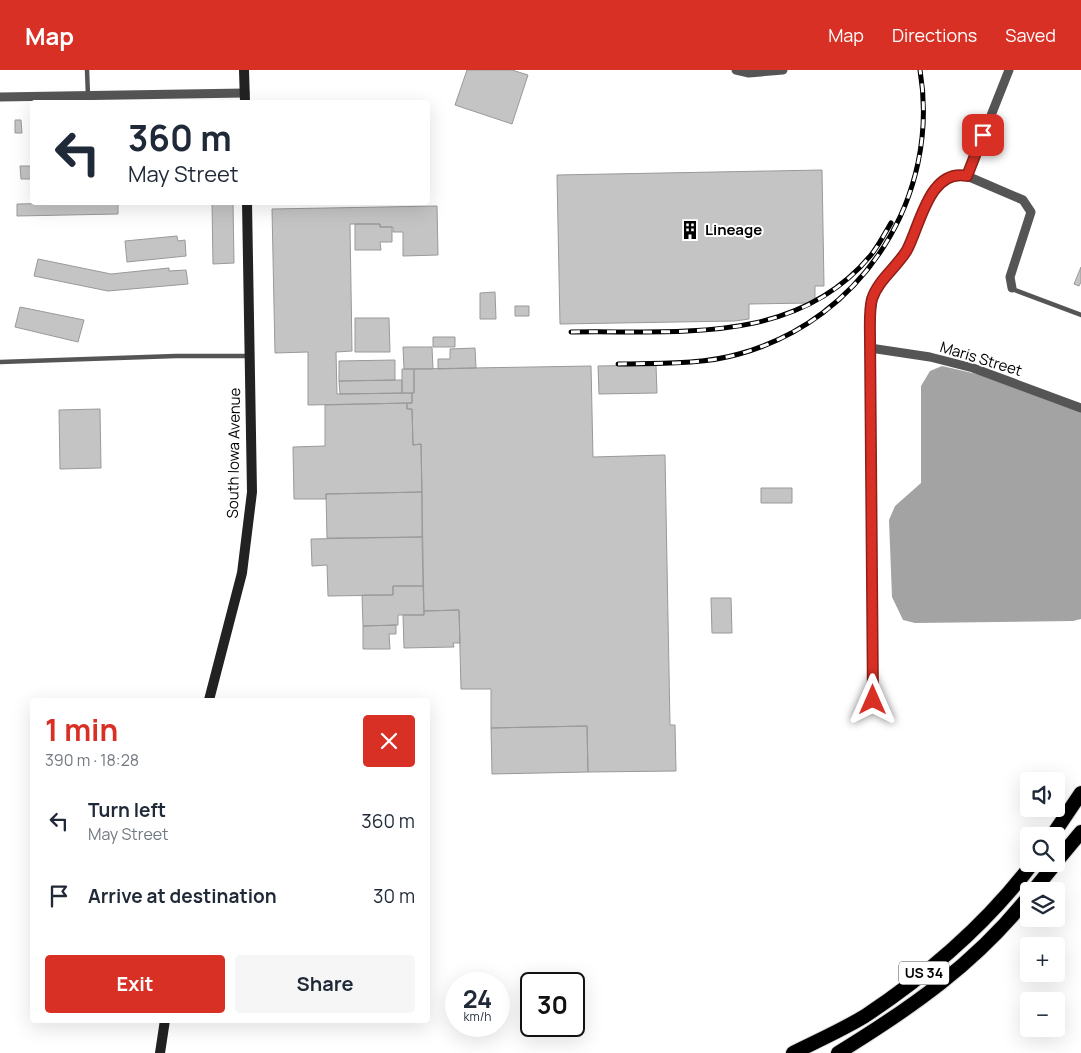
<!DOCTYPE html>
<meta charset="utf-8">
<style>
:root{--surface:#fff;--page:#f6f6f7;--text:#1f2937;--muted:#747a83;--accent:#d93025}
body{margin:0;font-family:Manrope,sans-serif;background:var(--page);color:var(--text);height:100vh;display:flex;flex-direction:column;font-size:19px;white-space:nowrap}
*{box-sizing:border-box;margin:0}
p{font-size:16px;color:var(--muted)}
.icon{flex:none;width:28px;height:28px;fill:none;stroke:currentColor;stroke-width:2;stroke-linecap:round;stroke-linejoin:round}
.map{position:relative;flex:1;overflow:hidden}
.side{position:absolute;left:30px;top:628px;width:400px;height:325px;display:flex;flex-direction:column;background:var(--surface);border-radius:5px;box-shadow:0 5px 20px #0002}
.side>*{flex:none}
.hud{position:absolute;left:30px;top:30px;width:400px;height:105px;border-radius:5px;box-shadow:0 5px 20px #0002;background:#fff;color:var(--text);overflow:hidden}
.controls{position:absolute;left:1020px;top:702px;display:grid;gap:10px}
.controls a{display:grid;place-items:center;width:45px;height:45px;border-radius:5px;background:var(--surface);box-shadow:0 5px 20px #0002;font-size:25px}
.speed{position:absolute;left:445px;top:902px;display:flex;gap:10px;font-size:25px;font-weight:700;text-align:center}
.speed>*{display:grid;place-content:center;width:65px;height:65px;border-radius:50%;background:var(--surface);box-shadow:0 5px 20px #0002;line-height:1}
.speed small{font-size:12px;font-weight:400}
.speed .limit{border:2px solid #111;border-radius:8px;background:#fff;color:#111}
.pin{position:absolute;display:grid;place-items:center;width:42px;height:42px;color:#fff;margin:-21px;border-radius:10px;box-shadow:0 2px 8px #0006}
.me{position:absolute;width:55px;margin:-28px;rotate:0deg;stroke-linejoin:round;filter:drop-shadow(0 0 4px #0008)}
.turn{display:flex;align-items:center;gap:18px;height:105px;padding:0 15px;font-size:22px}
.turn .icon{width:65px;height:65px;stroke-width:2.5}
.turn b{display:block;font-size:35px;line-height:42px}
.round{display:grid;place-items:center;flex:none;width:52px;height:52px;border-radius:5px;background:var(--page)}
.overview{display:flex;align-items:center;justify-content:space-between;height:85px;padding:0 15px}
h1{font-size:30px;font-weight:700;line-height:38px;color:var(--accent)}
.action{display:flex;gap:10px;margin-top:auto;padding:10px 15px}
.action a{flex:1;height:58px;border-radius:5px;background:var(--accent);color:#fff;font-size:20px;font-weight:700;line-height:58px;text-align:center}
.action a+a{background:var(--page);color:var(--text)}
ul{padding:0;list-style:none}
li{display:flex;align-items:center;gap:15px;height:75px;padding:0 15px}
li div{flex:1}
li b{display:block;font-size:19px}
li em{font-style:normal}
header{display:flex;align-items:center;gap:30px;box-sizing:border-box;height:70px;padding:0 25px;background:var(--accent);color:#fff}
header strong{font-size:24px}
nav{display:flex;gap:28px;margin-inline-start:auto;font-size:18px}
.map>svg:first-child{display:block}
.water{fill:#a3a3a3}
.building{fill:#c4c4c4;stroke:#999}
.lines{fill:none;stroke-linecap:round;stroke-linejoin:round}
.trunk-casing{stroke:#dbdbdb;stroke-width:16}
.service{stroke:#555;stroke-width:4.5}
.minor{stroke:#555;stroke-width:9}
.secondary{stroke:#222;stroke-width:10}
.trunk{stroke:#000;stroke-width:14}
.rail-casing{stroke:#000;stroke-width:5}
.rail{stroke:#fff;stroke-width:3;stroke-dasharray:9;stroke-linecap:butt}
.route-casing{stroke:#8d1f18;stroke-width:12}
.route{stroke:#d93025;stroke-width:9}
.labels{text-anchor:middle;stroke-width:4;stroke-linejoin:round;paint-order:stroke}
.shield{fill:#fff;stroke:#4c4c4c;stroke-width:1}
.shield-label{font-size:14px;font-weight:bold;fill:#000}
.poi-label{font-size:15px;font-weight:bold;fill:#000;stroke:#fff;text-anchor:start}
.street-label{font-size:15px;fill:#000;stroke:#fff}
</style>
<header>
<strong>Map</strong>
<nav><a>Map</a><a>Directions</a><a>Saved</a></nav>
</header>
<div class="map">
<svg width="1081" height="983" viewBox="0 0 1081 983">
<rect width="100%" height="100%" fill="#fff"/>
<path class="water" d="M942,296L981,305L1081,342V549L1073,551L915,553L903,550L892,527L889,450L895,436L921,413V316L930,301Z"/>
<path class="building" d="M467,0H512L528,5L512,54L455,35Z
M15,50H21L22,63H15Z
M20,96H32V109H21Z
M822,100L824,216H815V230L810,233L749,234V249L735,251L560,254L557,105Z
M118,132V144L17,146V134Z
M212,132H233L234,193L213,194Z
M437,136L438,185L403,186V162H393V157H380V154H350L352,281L336,282L337,324L412,323V333L308,335V282L275,283L272,139Z
M355,154H380V157H392V172H380L381,180H355Z
M177,166L178,171L185,170L186,186L127,192L125,171Z
M38,189L111,204L169,198V201L186,200L188,214L108,221L34,206Z
M1081,197V212L1079,216L1074,214Z
M495,222L496,249H480V223Z
M515,236H529V246H515Z
M20,237L84,250L78,272L15,257Z
M355,248H389L390,282H355Z
M433,267H455V277H433Z
M403,277H432L433,299H404Z
M475,278L476,298L438,299V289H450V279Z
M395,290V310L339,311V291Z
M656,295L657,323L599,324L598,296Z
M591,296L593,387L665,385L670,655H675L676,701L588,702L587,656L491,658V619H461L459,540L424,541L421,374L413,375L412,339H407V333H412V323H414V299Z
M402,299H414V323H402Z
M402,310V323L340,324L339,311Z
M407,333V339H412L413,375L421,374L422,422L326,424V429H294L293,377L325,376V335Z
M100,339L101,398L60,399L59,340Z
M761,418H792V433H761Z
M422,422V467L327,468L326,424Z
M422,467L423,516H393V525L328,526L327,495L312,496L311,469Z
M393,516H423L424,545H398V555L363,556L362,525H393Z
M711,528H731L732,563H712Z
M459,540L460,573H453L454,577L404,578L403,545H424V541Z
M396,555V564H389L390,579H363V556Z
M587,656L588,702L492,704L491,658Z"/>
<g class="lines">
<g class="trunk-casing">
<path id="trunk" d="M1052,766L1081,723
M1056,792L1081,762
M1033,821L1055,794
M793,983C817,971 842,960 865,946C927,905 987,853 1032,794
M838,983C911,938 975,894 1029,826"/>
</g>
<path class="service" d="M87,0L88,26
M1012,219L1081,245
M0,292L176,286H249"/>
<path class="minor" d="M736,0L749,3L783,0
M0,27L245,23
M967,106L1009,0
M870,278L930,287L973,298L1081,338
M873,630L870,268L872,230L878,216L907,180L930,125L948,108L954,106H967L1023,130L1031,142L1010,207L1012,218"/>
<path class="secondary" d="M244,0L245,32
M209,630L242,503L252,422L247,132
M160,983L165,950"/>
<use href="#trunk" class="trunk"/>
<g class="rail-casing">
<path id="rail" d="M571,262C677,260 796,276 871,185C879,175 885,163 891,153
M618,294C657,293 701,295 739,284C863,250 941,126 920,0"/>
</g>
<use href="#rail" class="rail"/>
</g>
<g class="lines">
<g class="route-casing">
<path id="route" d="M873,630L870,268C870,256 869,241 872,229C878,210 897,197 907,180C920,156 929,98 967,106L983,65"/>
</g>
<use href="#route" class="route"/>
</g>
<defs>
<g id="building-bare" transform="scale(1.5)"><path d="M-4-6H4V6H1V3H-1V6H-4ZM-2.5-4.3h1.7v1.8h-1.7ZM.8-4.3h1.7v1.8H.8ZM-2.5-1h1.7V.8h-1.7ZM.8-1h1.7V.8H.8Z" fill="#000" stroke="#fff" stroke-width="2.5" paint-order="stroke"/></g>
</defs>
<g fill-rule="evenodd">
<use href="#building-bare" x="690" y="160"/>
</g>
<g class="labels">
<rect class="shield" x="899" y="891.5" width="50" height="23" rx="4"/>
<g class="shield-label">
<text x="924" y="908">US 34</text>
</g>
<g class="poi-label">
<text x="705" y="165">Lineage</text>
</g>
<g class="street-label">
<text transform="translate(981 289) rotate(17)" y="5">Maris Street</text>
<text transform="translate(234 383) rotate(-89)" y="5">South Iowa Avenue</text>
</g>
</g>
</svg>
<div class="controls">
<a><svg class="icon" aria-label="sound" viewBox="0 0 24 24"><path d="M4 9h4l5-4v14l-5-4H4zM17 9q2 3 0 6"/></svg></a>
<a><svg class="icon" aria-label="search" viewBox="0 0 24 24"><circle cx="10" cy="10" r="6"/><path d="M15 15l6 6"/></svg></a>
<a><svg class="icon" aria-label="layers" viewBox="0 0 24 24"><path d="M12 4l9 5-9 5-9-5zM3 14l9 5 9-5"/></svg></a>
<a>+</a>
<a>−</a>
</div>
<div class="speed"><div>24<small>km/h</small></div><div class="limit">30</div></div>
<div class="pin" style="left:983px;top:65px;background:#d93025"><svg class="icon" aria-label="arrive" viewBox="0 0 24 24"><path d="M6 21V4h12l-3 4 3 4H6"/></svg></div>
<svg class="me" style="left:873px;top:630px" viewBox="-20 -20 40 40"><path d="M0-17L14 15 0 8-14 15z" fill="#d93025" stroke="#fff" stroke-width="4"/></svg>
<div class="hud">
<div class="turn"><svg class="icon" aria-label="left" viewBox="0 0 24 24"><path d="M17 20v-9H6M10 6l-5 5 5 5"/></svg><div><b>360 m</b>May Street</div></div>
</div>
<section class="side">
<div class="overview"><div><h1>1 min</h1><p>390 m · 18:28</p></div><a class="round" style="background:#d93025;color:#fff"><svg class="icon" aria-label="close" viewBox="0 0 24 24"><path d="M6 6l12 12M18 6L6 18"/></svg></a></div>
<ul>
<li><svg class="icon" aria-label="left" viewBox="0 0 24 24"><path d="M17 20v-9H6M10 6l-5 5 5 5"/></svg><div><b>Turn left</b><p>May Street</p></div><em>360 m</em></li>
<li><svg class="icon" aria-label="arrive" viewBox="0 0 24 24"><path d="M6 21V4h12l-3 4 3 4H6"/></svg><div><b>Arrive at destination</b></div><em>30 m</em></li>
</ul>
<div class="action"><a>Exit</a><a>Share</a></div>
</section>
</div>
